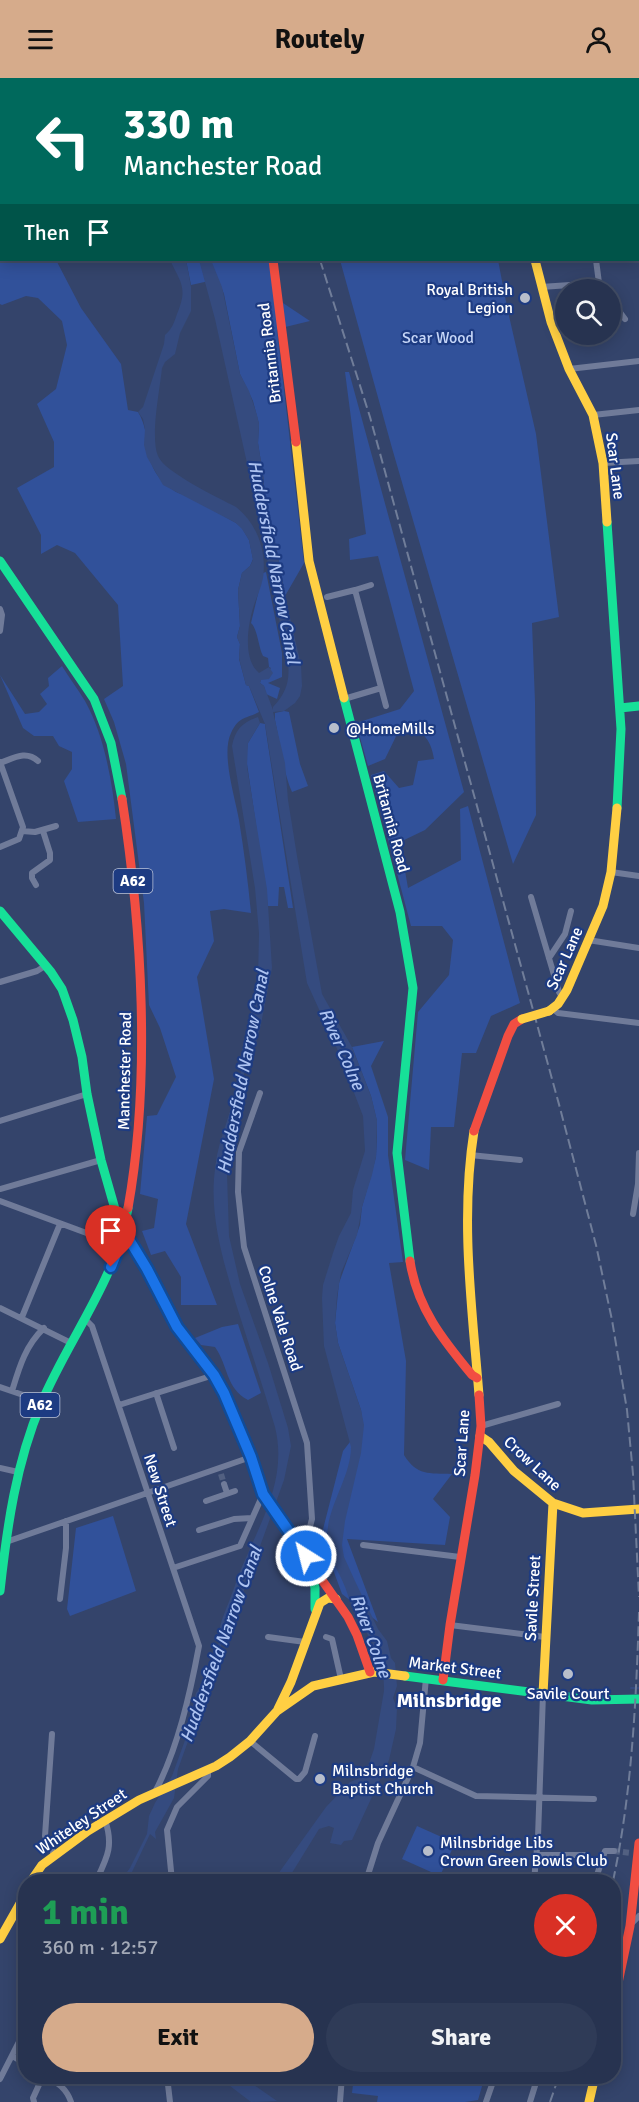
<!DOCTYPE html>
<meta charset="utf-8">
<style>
:root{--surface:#273350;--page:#2f3b57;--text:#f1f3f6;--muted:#a4aab7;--line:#434e67;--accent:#d6ab8b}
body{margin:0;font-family:Signika,sans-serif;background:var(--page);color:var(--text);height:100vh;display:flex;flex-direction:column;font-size:22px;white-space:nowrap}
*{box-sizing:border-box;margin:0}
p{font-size:20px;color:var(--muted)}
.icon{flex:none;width:33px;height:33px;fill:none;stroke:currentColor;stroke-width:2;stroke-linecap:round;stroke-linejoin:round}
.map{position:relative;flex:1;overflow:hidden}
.side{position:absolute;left:18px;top:1796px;width:603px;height:210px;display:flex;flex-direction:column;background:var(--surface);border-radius:24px;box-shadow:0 3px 15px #0003,0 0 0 2px var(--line)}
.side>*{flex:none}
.top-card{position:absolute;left:0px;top:0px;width:639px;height:183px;box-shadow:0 3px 15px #0003,0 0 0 2px var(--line);background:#00695c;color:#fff;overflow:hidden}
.fabs{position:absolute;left:555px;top:201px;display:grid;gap:12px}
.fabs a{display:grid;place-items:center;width:66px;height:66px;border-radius:50%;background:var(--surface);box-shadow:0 3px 15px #0003,0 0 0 2px var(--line);font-size:30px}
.pin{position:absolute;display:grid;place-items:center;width:51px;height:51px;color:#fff;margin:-62px -26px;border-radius:50% 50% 50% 0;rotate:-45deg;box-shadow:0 0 6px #0007}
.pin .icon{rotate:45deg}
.me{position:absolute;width:66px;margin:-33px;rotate:324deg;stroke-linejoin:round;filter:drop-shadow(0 0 4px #0008)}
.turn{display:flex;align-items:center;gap:21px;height:126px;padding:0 24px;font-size:27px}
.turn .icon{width:78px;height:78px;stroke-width:2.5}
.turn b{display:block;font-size:42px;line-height:51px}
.then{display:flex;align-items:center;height:57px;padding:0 24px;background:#0003;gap:12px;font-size:22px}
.round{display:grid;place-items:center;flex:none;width:63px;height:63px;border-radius:32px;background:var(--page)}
.overview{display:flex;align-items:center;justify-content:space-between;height:102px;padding:0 24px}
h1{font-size:36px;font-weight:800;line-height:45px;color:#1e9e55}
.primary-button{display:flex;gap:12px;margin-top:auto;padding:12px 24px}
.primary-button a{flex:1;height:69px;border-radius:36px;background:var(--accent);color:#111;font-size:24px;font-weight:800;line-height:69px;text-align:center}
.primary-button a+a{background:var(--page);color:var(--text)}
header{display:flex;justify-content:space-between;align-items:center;height:78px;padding:0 24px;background:var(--accent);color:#111;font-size:27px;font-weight:800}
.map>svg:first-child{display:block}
.green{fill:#31519a}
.water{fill:#354b7f}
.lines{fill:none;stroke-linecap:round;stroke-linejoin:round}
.stream{stroke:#354b7f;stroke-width:2}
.street-tunnel{stroke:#526081;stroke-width:6;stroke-dasharray:6 3;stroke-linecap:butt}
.street{stroke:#707b99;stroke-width:6}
.fast{stroke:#16e098;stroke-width:9}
.slow{stroke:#ffcf43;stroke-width:9}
.jam{stroke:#f24e42;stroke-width:9}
.rail{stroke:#707d99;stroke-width:2;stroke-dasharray:10 4.5;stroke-linecap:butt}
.slow-bridge{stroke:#ffcf43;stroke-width:9}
.route-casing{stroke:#114b97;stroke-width:15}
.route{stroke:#1a73e8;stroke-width:10}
.poi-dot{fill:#b8becb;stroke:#1d3b82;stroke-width:2}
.labels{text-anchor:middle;stroke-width:4.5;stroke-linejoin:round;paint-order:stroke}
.shield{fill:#1d3b82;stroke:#bbc4da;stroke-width:1.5}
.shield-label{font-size:15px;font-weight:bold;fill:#fff}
.poi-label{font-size:16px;fill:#fff;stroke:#1d3b82;text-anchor:start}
.park-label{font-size:16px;fill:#c6d6f7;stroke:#1d3b82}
.street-label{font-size:16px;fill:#fff;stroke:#1d3b82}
.water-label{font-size:18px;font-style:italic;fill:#adc3f1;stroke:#1d3b82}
.quarter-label{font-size:20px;font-weight:bold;fill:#fff;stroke:#1d3b82}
</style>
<header><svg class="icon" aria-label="menu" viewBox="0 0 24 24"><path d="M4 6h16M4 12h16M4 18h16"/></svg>Routely<svg class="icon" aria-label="person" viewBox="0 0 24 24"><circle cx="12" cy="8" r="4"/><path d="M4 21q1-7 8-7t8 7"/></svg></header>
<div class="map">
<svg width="639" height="2024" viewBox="0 0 639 2024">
<rect width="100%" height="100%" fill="#34446b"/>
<path class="green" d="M0,107L2,182H56L81,230L121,286L128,332L138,334C153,358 141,386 166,406C172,412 178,416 186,417L236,445L242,450L249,462L253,481L250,488L242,495L238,512L240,548L237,559L240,566L239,581L246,607L249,608L259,634C246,641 239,638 231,655C221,676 235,719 239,742C244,773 248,804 251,835L224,831L210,833L214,863L197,899L214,1001L186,1146L217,1227H181V1199L165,1173L151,1177L142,1153L154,1150L158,1121L140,1116L147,1038L157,1037L176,999L160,950L149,927L144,825L126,686L114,644L104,621L123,608L118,527L75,475L57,467L41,476V457L17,410L54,389V364L37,326L56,311L67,267L62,243L38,220L26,218L2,227L0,226Z
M186,182H269L274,219L310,243L277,251L304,485L285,518L276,468L264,421V403L258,365L259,346L253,323L240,296L224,216L218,201L191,207Z
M340,182H498L507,229L536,356L559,539L532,545L535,624L536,737L513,786L392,370Z
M345,294H349L464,714L425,752L400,764L408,810L461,782L460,731L468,728L520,925L491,938L476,975H462L454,1049H431L429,1092L405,1082L418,934L449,897L453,862L442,848H411L371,697L384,693L399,710L413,707L418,683L434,681C431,660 421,653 404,642L385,681L368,688L356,645L400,631L414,613L378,478L350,482L349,461L366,456Z
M266,494L282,575V599L268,605L280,610L277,621L266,616L264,608L260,605L261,601L271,590L269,589L268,580L263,578C258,568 258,552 251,545L263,495Z
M62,588C69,600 78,611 85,623C104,657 112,702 116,741L78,744L64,703L72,691V674L59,668L53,658H34L23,650L0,597L25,636L39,634L47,626L40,616L49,608L48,600Z
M284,633L289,634L300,686L308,708L292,714C283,694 280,665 275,642V635Z
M260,645L265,646L266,654L293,830H288L284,809H279L278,828H268L246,679L248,665Z
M384,963L371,988L388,1039V1077L403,1184L389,1185L406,1283L404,1377C417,1398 429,1395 452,1396L433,1421L450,1439L445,1467L347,1461L378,1544L342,1516L321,1459L343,1373L363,1347L361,1332L338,1265L335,1245L339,1205L360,1147L362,1129L376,1079L377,1059V1043L371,1018L352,969Z
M238,1246L261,1315L248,1322C226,1311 228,1287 215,1269L201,1267L195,1260L222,1249Z
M113,1438L136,1513L70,1538L67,1531L76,1450Z
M417,1748L455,1765L440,1798L402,1781Z
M354,1998H415L456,2001L457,1998H485L478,2022L465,2024H377L378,2018L352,2015Z"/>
<path class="water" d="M170,182H186L191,209V233L180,255L175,276L165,284L162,290C160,311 150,359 158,378C164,394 219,420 236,429C257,445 267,474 263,500C261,510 257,518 254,527C248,545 242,581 259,595L269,589L273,595L269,601L261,602L260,605L264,608L273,632V629C286,615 290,604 288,584L260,447C263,433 262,424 253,412L215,241L199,182H211L222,209L240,296L249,313L257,337L259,346L258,365L264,403V421L276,468L285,518L301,587L302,608L300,618L295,625L284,633L273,634L285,685L288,722L297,778L322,916L352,969L371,1018L377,1043L376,1079L372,1097L362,1129L357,1157L341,1195L337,1218L335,1245L338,1265L361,1332L364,1347L361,1375L345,1443L342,1467L344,1479L355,1503L378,1551L387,1563L391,1580L395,1585L397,1608L393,1620L397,1630L396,1651L389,1682L352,1762L344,1763L341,1767L330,1765L334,1750L329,1748L319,1751L287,1803H273L326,1729L350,1704L363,1699L366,1694L374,1671L384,1613C385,1593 376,1570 365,1552C362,1545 355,1539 353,1532C349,1522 347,1512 342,1502C337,1491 330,1480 328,1468C322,1434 351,1402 351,1369L324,1268L322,1220L323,1207L333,1175L339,1158L351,1135L353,1112L365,1073L363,1038L338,973L307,905L265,646L249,608L246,607L239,580L240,566L237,559L240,548L238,512L242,495L250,488L253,482L249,462L242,451L236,445L163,407L147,379L144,367L145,351L143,341L138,334L143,329L164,266L165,257C172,251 174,245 177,236C188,210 181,205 170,182Z
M258,639L260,645L248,665L247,689L267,811L272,890L260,951L253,975L247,984L238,1021V1030L235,1042L236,1044L240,1042L230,1070L227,1095L229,1158L240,1206L268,1285L288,1350L291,1368L284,1402L226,1562H223L211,1597V1602H213L200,1647L191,1655L178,1691L174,1720L155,1754L156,1761L150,1756L132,1794L133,1803H120L130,1790L147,1756L149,1738L155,1725L172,1698L188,1654L187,1650L196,1615L208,1598L220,1561C217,1549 226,1532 230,1521C235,1508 239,1494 245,1482C264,1438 287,1398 275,1349C263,1308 249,1267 236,1226C224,1185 211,1144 214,1101C215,1091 216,1079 219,1069C223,1053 247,988 241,978L258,901L259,855L255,810L232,668C235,652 242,644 258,639Z
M217,1998H241L277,2023L251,2024Z"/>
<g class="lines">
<path class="stream" d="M631,1610H639
M566,1615L594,1613"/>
<path class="street-tunnel" d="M221,1396L224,1406
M614,1773L631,1775"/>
<path class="street" d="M317,0V2
M378,0V2
M489,0V2
M633,0L634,2
M638,26L639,36
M541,209L599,205L596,182
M610,221L625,241
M569,291L639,283
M593,337L639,332
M603,385L639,383
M355,512L371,507
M327,519L355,512L386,628
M0,531L2,537L0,553
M344,621L381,610
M0,684L23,749L19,761L0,769
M0,685C14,680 26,672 38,683
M22,753L35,754L56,748
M611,794L639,798
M36,807L32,800V795L50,782V775L43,753
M531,819L559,914L563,920
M588,862L639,870
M549,880L565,856L571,833
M0,904L37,893L45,888
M553,931L558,935L639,945
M260,1015L239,1074L238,1114L244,1169L307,1365L312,1441L303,1475
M0,1043L87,1016
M470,1077L520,1082
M0,1111L101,1082
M0,1123L119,1167
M633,1136L638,1106L639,1075
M0,1230L71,1265
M22,1239L60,1146
M85,1241L92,1248L199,1568C190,1616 178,1670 155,1714
M0,1309L29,1319
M12,1313C19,1290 25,1268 44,1250
M156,1315L174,1370
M119,1327L214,1297
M481,1348L558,1326
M0,1390L18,1394
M224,1406L227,1415
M206,1423L235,1413
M199,1452L234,1441L252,1440
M6,1464L251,1379
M363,1467L460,1479
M173,1490L240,1468L263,1416
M60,1521L66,1470V1443
M450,1547L545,1559
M268,1559L305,1564
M326,1559L332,1561L341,1601
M52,1656L45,1758L54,1776
M250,1663L296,1701H299L305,1694L315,1658
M413,1689L476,1718L594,1721
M537,1777H585
M96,1803C107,1780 114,1768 105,1742
M172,1803L167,1752L177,1729L208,1698V1691
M366,1803L378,1765L413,1689L420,1665L426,1600
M534,1803L538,1759L543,1616
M595,1803L605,1773H614
M630,1847L639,1838
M12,1978L26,1986
M46,1998C57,2004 67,2011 71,2024
M167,1998L170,2024
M0,2001L26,1950
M34,2024L33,2020L43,1998
M340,2024L342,1998
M486,2024L495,1998
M530,2024L538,1998"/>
<path class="fast" d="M224,0L225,2
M519,0V2
M607,444L621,651L617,730
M0,483L94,621L111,665L122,721
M344,620L400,834L413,910L397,1075L410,1183
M620,630L639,628
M0,833L51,894L62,911L73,942L82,979L87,1016L101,1082L119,1145L153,1203
M310,1489L315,1510V1531
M0,1513C7,1449 16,1385 41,1326C68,1261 117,1201 128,1130
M405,1598L592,1622L639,1621"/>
<path class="slow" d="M533,2L534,0
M535,182L551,244L569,291L593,337L603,385L607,444
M296,364L309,483L344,620
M549,933L558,926L567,912L603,828L611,794L617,730
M474,1053C460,1141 472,1229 479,1317
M480,1358L489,1364L514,1393L553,1425L583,1435L639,1431
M543,1616L553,1425
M278,1631L291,1604L320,1525L328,1520L336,1521
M31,1803L42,1787L88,1753L139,1722L216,1688L230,1679L250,1663L277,1633L313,1608L374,1594L405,1598
M0,1861L26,1815
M589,2024L595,1998"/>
<path class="jam" d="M273,182L296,364
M122,721C142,850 151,1002 128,1130
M474,1053L508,958L514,946L522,941
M410,1183C417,1230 443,1262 472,1297L477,1300
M153,1203L177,1249L214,1297L224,1315L251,1379L265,1421L348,1539L357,1557L370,1594
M443,1602L450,1547L475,1397L481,1348L479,1317
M614,1924L630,1848L639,1765"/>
<path class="rail" d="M253,0L254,2
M320,182L370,339L560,1030L596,1167L612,1242L627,1332L633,1396L639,1519
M613,1803C632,1714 636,1625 639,1534
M550,2024L559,1998"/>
<path class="slow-bridge" d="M522,941L549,933"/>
</g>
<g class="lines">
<g class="route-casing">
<path id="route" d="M111,1189L124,1156L130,1163L147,1191L177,1249L214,1297L224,1315L251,1379L263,1416L306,1478"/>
</g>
<use href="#route" class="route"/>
</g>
<g class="poi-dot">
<circle cx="525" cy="220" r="6"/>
<circle cx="334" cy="650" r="6"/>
<circle cx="568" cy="1596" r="6"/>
<circle cx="320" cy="1701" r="6"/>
<circle cx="428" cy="1773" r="6"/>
</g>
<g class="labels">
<g class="shield">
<rect x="113.5" y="791" width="39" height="24" rx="4.5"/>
<rect x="20.5" y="1315" width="39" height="24" rx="4.5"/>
</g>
<g class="shield-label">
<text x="133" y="808">A62</text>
<text x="40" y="1332">A62</text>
</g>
<g class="poi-label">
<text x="513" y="217" text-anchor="end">Royal British<tspan x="513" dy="18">Legion</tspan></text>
<text x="346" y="656">@HomeMills</text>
<text x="568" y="1621" text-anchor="middle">Savile Court</text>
<text x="332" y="1698">Milnsbridge<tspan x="332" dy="18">Baptist Church</tspan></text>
<text x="440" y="1770">Milnsbridge Libs<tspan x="440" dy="18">Crown Green Bowls Club</tspan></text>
</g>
<g class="park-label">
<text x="438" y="265">Scar Wood</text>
</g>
<g class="street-label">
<text transform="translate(269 275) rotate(-97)" y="6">Britannia Road</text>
<text transform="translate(616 388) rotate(83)" y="6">Scar Lane</text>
<text transform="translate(392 745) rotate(75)" y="6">Britannia Road</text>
<text transform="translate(564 880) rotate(-66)" y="6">Scar Lane</text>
<text transform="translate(124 993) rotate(-89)" y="6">Manchester Road</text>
<text transform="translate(281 1240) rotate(72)" y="6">Colne Vale Road</text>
<text transform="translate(461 1365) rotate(-86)" y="6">Scar Lane</text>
<text transform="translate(533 1385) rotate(43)" y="6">Crow Lane</text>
<text transform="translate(161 1412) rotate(72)" y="6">New Street</text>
<text transform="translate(532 1520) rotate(-87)" y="6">Savile Street</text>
<text transform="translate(455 1589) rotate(7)" y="6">Market Street</text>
<text transform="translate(81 1743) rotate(-34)" y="6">Whiteley Street</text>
</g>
<g class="water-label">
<text transform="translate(274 484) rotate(79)" y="6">Huddersfield Narrow Canal</text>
<text transform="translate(342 971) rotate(66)" y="6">River Colne</text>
<text transform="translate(243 994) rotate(-79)" y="6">Huddersfield Narrow Canal</text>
<text transform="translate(371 1558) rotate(70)" y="6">River Colne</text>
<text transform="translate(221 1566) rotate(-70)" y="6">Huddersfield Narrow Canal</text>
</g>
<g class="quarter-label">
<text x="449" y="1629">Milnsbridge</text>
</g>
</g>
</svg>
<div class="fabs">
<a><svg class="icon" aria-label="search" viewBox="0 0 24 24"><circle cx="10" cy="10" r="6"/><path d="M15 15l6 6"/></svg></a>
</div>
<div class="pin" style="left:111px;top:1189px;background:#d93025"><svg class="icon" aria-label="arrive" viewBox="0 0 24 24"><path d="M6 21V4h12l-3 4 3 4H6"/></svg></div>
<svg class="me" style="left:306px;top:1478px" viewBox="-20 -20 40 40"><circle r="17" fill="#1a73e8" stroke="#fff" stroke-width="3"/><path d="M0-11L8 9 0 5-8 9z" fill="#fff"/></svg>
<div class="top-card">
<div class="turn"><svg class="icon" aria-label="left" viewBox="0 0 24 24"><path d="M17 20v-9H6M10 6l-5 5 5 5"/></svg><div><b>330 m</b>Manchester Road</div></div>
<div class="then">Then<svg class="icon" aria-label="arrive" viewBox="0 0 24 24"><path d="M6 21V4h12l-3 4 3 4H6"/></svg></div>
</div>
<section class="side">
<div class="overview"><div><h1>1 min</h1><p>360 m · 12:57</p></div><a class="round" style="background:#d93025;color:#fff"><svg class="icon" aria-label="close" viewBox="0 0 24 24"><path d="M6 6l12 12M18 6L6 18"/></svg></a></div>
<div class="primary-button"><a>Exit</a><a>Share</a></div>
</section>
</div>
